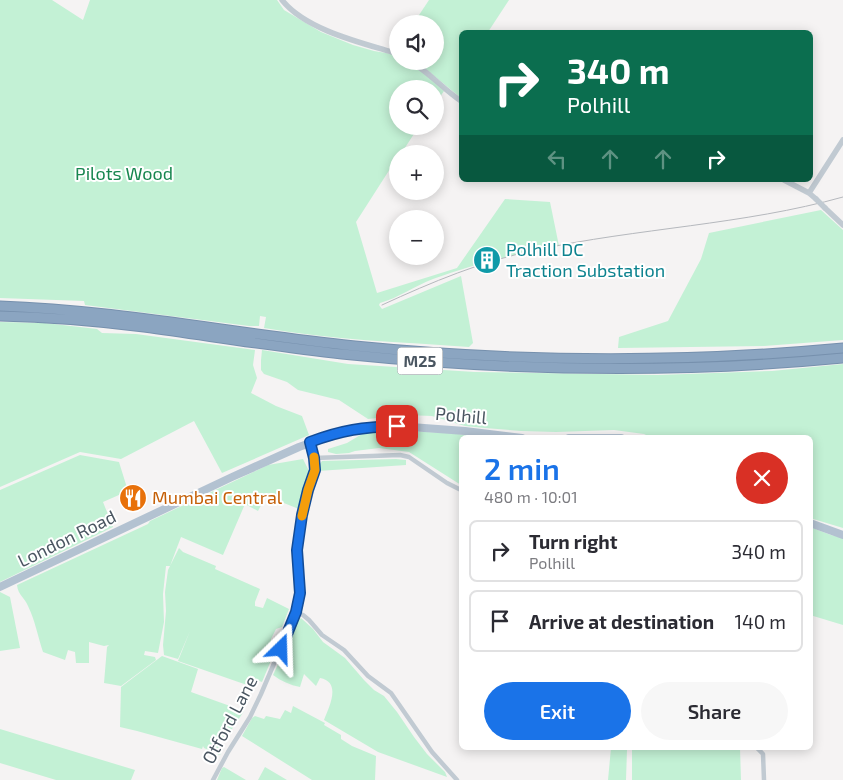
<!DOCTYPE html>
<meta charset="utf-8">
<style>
:root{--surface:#fff;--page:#f7f7f7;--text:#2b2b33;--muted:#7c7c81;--line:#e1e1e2;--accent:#1a73e8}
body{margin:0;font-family:"Exo 2",sans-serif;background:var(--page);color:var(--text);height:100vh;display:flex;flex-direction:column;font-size:19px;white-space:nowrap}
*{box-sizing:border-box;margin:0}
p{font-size:16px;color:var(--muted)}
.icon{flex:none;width:28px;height:28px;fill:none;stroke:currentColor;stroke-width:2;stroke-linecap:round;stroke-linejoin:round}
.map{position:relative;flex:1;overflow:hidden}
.side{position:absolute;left:459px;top:435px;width:354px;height:315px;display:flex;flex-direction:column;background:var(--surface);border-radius:8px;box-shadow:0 2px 12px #0003}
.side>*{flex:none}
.guide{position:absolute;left:459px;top:30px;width:354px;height:152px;border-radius:8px;box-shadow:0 2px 12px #0003;background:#0b6e4f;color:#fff;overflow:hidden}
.buttons{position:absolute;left:389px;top:15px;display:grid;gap:10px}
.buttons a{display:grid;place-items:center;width:55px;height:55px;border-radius:50%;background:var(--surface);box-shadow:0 2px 12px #0003;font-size:25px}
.pin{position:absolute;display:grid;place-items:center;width:42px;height:42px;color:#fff;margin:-21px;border-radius:10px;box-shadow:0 2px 8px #0006}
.me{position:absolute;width:55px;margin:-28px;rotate:22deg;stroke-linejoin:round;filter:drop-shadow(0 0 4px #0008)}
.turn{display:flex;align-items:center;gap:18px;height:105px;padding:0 25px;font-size:22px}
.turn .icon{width:65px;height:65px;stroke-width:2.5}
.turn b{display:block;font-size:35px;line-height:42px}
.lanes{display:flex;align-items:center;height:48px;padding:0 25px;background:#0003;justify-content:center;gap:25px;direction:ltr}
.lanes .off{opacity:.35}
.round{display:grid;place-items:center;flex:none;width:52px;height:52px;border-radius:26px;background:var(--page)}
.headline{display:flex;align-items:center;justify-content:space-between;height:85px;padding:0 25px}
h1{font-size:30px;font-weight:600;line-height:38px;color:var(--accent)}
.cta{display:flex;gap:10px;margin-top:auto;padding:10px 25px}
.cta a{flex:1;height:58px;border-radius:30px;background:var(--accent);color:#fff;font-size:20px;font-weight:600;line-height:58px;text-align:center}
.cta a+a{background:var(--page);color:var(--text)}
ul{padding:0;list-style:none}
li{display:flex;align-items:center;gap:15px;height:62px;margin:0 10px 8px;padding:0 15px;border:2px solid var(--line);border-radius:8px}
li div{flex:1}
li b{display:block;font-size:19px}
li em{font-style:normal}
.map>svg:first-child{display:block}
.green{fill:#c3f1d5}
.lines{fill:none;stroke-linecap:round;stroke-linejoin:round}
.motorway-casing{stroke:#7690ad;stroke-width:11}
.minor{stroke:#c1cad2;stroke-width:4.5}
.tertiary{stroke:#c1cad2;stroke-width:5.5}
.primary{stroke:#b3c2d1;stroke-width:8}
.motorway{stroke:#8ba5c1;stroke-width:9}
.rail{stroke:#b5b8bd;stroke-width:1}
.tertiary-bridge{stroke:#c1cad2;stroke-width:5.5}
.route-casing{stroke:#114b97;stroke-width:12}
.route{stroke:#1a73e8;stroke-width:9}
.slow{stroke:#f59e0b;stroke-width:9}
.labels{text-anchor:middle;stroke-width:4;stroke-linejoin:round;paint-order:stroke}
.shield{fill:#fff;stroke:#808990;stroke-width:1}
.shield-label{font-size:16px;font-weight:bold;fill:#4a5661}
.park-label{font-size:18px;fill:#17864f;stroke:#fff}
.culture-label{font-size:18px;fill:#0d838f;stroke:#fff;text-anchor:start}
.street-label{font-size:18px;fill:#4a5661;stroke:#fff}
.food-label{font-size:18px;fill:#c56008;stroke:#fff;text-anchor:start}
</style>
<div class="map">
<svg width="843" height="780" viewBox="0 0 843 780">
<rect width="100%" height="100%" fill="#f5f3f3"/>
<path class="green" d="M0,0H52L83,20L90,0H277L284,10L321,32L353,45L374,51L392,54L397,57L398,61C413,61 433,81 444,91L435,104V89H398V126H419L401,154H398L397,158L356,222L377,293L457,268L505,199L550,202L559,246C516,254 473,264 433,279C415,286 398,298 380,303L379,305L382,309L461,276L473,343L469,347C401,342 332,340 264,328L266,317L260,316L259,326H249L85,305L84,301L0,298Z
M429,0H509L488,32H461V98L416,61H435V24H413Z
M821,210L843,230V340L764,346L618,348L619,337L668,321L701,259L709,233Z
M0,322L45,323L97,329L102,333L136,334L255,350L253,365L257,378L251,393L276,406L302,416L309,435L222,473L194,421L121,459L80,452L0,487Z
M262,350L348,364L475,372L658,375L772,371L843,364V528L810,518V438H652L644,434L614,430L556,432L521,431L485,428L465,426L432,416L406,415L368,419L339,400L298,390L287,382L264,374L261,370V360Z
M379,430L450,433L481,437L461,438V485L409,452L379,448L355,451L349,453L336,454L328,452V449L347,443L367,431Z
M80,455L119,462L128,491L103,502L113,527L0,582V490Z
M303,459L310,473L299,509L266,496L258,511L245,504L223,555L181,537L170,566H166L163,594L164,622L158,653L145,651L144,655L155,657L156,660L121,686L104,683L107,647L109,645L104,646L89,642V663H76L75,652L68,650L65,660L43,652C38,637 35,620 28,606C25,598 18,595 17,585L148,524L150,521L268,465Z
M396,459L406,460V465L318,471C317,467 320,464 322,461Z
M810,527L831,535L843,538V625L810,615Z
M179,548L183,552L216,566L215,569L260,589L255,602V606L263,608L267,598L289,609L282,627L276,629L271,639V642L278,643L277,646L262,682L250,678L247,685L178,661L190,631L178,659L164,655L163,645L166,611L165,592L168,570Z
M0,592L10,597L20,648L0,651Z
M301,618L313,629L323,642L345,658L364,680L374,690L384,696L397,712L414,737L427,754L445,772L447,777L378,752L324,720C329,707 342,682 320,678L316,686L304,674L300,687C290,685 281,681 273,675L281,658L284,657C286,646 292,623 301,618Z
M162,656L198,669L191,692L244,711L232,729L219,741L221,754L219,755L204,748L203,746L202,749L137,731L120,727L121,687Z
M293,706L325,723L324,725L341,735V739L352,746L376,756L375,780H312L242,736L252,718L255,716L264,719L266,716L280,719L285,710L291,713Z
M0,729L135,770L131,780H56L0,763Z
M611,748H625L627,750L626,780H608Z
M632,748H740L741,780H632Z
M224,767L246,780H217L222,768Z
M265,767L287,780H258Z"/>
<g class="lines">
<g class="motorway-casing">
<path id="motorway" d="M0,306C119,310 236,334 355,346C517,362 681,363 843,348
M0,316C48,317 96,321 144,327C210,336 276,347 342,354C508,371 676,374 843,358"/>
</g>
<path class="minor" d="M314,458L400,455L409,457L447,483L461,490
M296,612L303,615L309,620L322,635L344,650L368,676L391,693L432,752L457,780
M757,748L763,754L764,780
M213,780L228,752L250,717L261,694L296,612L300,593L297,550L302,515L308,490L315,470L314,458L310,442"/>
<path class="tertiary" d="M282,0C305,29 358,42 392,52L398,54
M410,61C429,72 443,89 461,101
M784,180L809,193L816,199
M809,193L843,140
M825,208L843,225"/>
<path class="primary" d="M569,438H621
M810,523L843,535
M0,587L232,477L299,447L337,433L362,428L397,426L465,431L522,438"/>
<use href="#motorway" class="motorway"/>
<path class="rail" d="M382,305C432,282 482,261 536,250C638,228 743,225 843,197"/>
<path class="tertiary-bridge" d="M816,199L825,208"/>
</g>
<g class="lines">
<g class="route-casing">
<path id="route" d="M281,649L296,612L300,593L297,550L302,515L308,490L315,470L314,458L310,442C342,430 363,427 397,426"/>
</g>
<use href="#route" class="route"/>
<path class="slow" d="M302,516L308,490L315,470L314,457"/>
</g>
<defs>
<g id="building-disc" transform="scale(1.4375)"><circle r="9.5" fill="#0f9aa8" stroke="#fff"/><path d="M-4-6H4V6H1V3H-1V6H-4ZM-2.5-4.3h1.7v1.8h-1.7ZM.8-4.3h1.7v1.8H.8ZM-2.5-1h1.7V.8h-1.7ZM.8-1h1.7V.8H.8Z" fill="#fff"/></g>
<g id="restaurant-disc" transform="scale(1.4375)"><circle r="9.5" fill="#e8710a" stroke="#fff"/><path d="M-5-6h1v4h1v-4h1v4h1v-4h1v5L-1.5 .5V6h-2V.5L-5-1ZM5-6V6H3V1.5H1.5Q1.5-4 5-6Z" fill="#fff"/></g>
</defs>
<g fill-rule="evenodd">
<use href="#building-disc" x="487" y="260"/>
<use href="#restaurant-disc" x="133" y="498"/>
</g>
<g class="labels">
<rect class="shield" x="397.5" y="347.5" width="45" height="27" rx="4"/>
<g class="shield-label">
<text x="420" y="367">M25</text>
</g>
<g class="park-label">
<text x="124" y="180">Pilots Wood</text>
</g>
<g class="culture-label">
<text x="506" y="256">Polhill DC<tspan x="506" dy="21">Traction Substation</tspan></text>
</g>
<g class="street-label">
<text transform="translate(461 416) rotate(5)" y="6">Polhill</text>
<text transform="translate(67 539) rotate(-26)" y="6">London Road</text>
<text transform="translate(230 720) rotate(-62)" y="6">Otford Lane</text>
</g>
<g class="food-label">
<text x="152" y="504">Mumbai Central</text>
</g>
</g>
</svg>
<div class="buttons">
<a><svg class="icon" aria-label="sound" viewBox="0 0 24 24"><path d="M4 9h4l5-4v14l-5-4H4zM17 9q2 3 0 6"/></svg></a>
<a><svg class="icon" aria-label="search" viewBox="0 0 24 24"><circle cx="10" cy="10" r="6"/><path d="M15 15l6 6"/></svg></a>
<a>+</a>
<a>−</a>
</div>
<div class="pin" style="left:397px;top:426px;background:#d93025"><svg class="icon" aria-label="arrive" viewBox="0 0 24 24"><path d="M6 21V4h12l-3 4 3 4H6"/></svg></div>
<svg class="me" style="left:281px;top:649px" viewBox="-20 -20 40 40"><path d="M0-17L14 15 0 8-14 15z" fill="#1a73e8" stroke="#fff" stroke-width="4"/></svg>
<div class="guide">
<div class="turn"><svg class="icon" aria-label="right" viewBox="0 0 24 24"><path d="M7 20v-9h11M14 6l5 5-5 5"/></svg><div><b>340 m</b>Polhill</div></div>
<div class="lanes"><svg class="icon off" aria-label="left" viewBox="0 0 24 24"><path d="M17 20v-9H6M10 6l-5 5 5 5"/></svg><svg class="icon off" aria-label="ahead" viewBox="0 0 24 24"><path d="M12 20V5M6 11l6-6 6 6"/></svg><svg class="icon off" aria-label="ahead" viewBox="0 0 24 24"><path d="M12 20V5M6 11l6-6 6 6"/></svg><svg class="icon" aria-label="right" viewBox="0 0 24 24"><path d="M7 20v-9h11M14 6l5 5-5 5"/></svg></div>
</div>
<section class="side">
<div class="headline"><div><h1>2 min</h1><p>480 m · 10:01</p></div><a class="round" style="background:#d93025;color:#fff"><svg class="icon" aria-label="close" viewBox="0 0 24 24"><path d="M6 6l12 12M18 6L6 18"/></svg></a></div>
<ul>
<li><svg class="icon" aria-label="right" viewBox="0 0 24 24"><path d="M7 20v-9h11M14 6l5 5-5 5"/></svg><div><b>Turn right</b><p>Polhill</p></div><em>340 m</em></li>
<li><svg class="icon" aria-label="arrive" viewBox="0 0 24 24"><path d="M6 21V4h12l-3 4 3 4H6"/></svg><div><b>Arrive at destination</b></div><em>140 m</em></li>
</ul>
<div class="cta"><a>Exit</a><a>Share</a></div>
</section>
</div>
